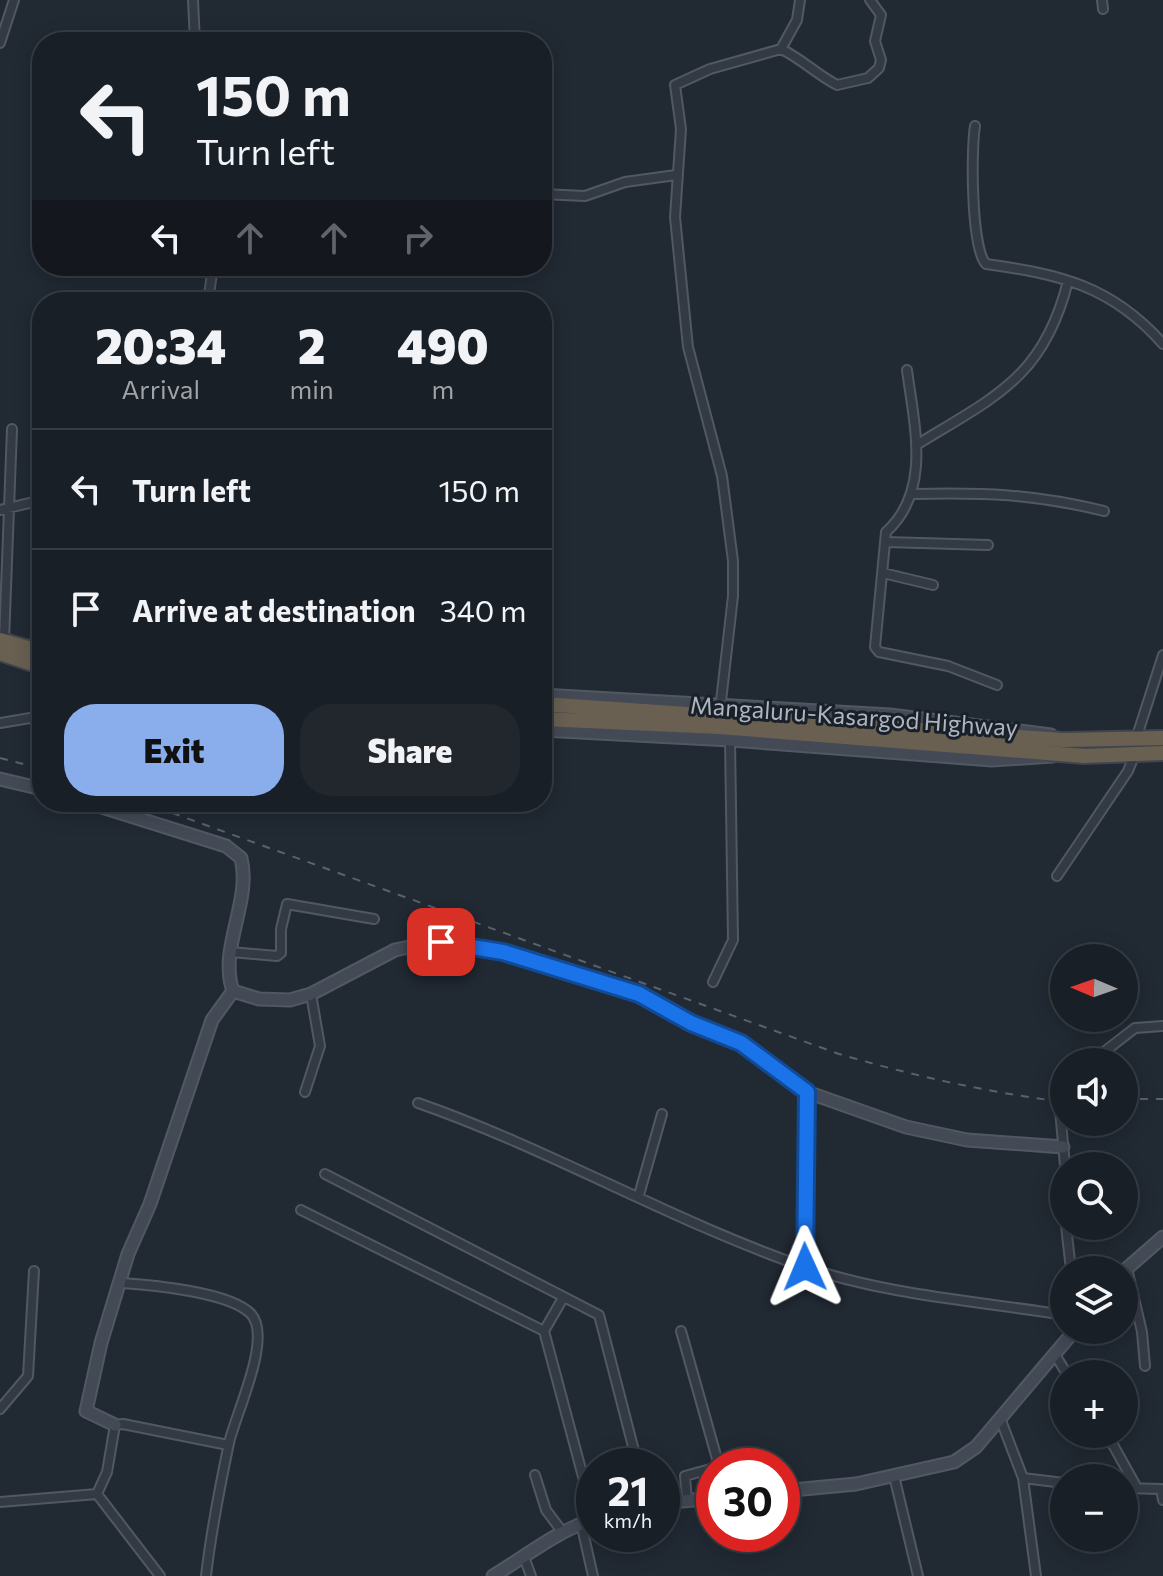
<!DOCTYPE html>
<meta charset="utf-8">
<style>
:root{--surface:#191f26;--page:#22272e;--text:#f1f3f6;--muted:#9fa2a7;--line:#373d43;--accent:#89aeeb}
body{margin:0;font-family:Commissioner,sans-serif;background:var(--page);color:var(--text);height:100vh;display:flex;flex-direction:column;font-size:30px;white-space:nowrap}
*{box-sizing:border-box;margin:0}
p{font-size:26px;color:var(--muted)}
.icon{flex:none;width:44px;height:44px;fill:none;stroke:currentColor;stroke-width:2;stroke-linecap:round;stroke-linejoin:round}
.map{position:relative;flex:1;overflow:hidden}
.details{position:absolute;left:32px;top:292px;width:520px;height:520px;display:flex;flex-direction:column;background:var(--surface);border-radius:32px;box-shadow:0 4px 20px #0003,0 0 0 2px var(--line)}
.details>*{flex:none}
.guide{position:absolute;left:32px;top:32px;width:520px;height:244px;border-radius:32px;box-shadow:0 4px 20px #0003,0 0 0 2px var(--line);background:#191f26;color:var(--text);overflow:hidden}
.needle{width:52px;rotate:272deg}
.fabs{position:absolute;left:1050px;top:944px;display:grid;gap:16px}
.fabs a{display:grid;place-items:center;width:88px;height:88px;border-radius:50%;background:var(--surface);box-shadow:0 4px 20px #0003,0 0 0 2px var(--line);font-size:40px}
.speed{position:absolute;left:576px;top:1448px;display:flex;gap:16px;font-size:40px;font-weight:700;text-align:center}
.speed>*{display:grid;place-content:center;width:104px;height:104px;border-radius:50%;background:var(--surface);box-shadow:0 4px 20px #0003,0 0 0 2px var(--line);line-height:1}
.speed small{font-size:20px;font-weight:400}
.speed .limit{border:12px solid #d22;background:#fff;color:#111}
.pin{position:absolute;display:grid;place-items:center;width:68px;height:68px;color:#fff;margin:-34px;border-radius:16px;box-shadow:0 4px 12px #0006}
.me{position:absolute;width:88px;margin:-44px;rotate:359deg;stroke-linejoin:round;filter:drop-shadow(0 0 6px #0008)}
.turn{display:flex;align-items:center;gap:28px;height:168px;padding:0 32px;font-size:36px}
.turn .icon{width:104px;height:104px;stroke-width:2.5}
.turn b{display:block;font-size:56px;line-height:68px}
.lanes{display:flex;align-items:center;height:76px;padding:0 32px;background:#0003;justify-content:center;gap:40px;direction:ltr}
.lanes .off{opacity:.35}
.eta{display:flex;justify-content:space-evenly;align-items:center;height:136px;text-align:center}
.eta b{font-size:48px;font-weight:800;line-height:56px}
.action{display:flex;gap:16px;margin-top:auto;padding:16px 32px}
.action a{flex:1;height:92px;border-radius:32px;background:var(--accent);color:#111;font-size:32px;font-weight:800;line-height:92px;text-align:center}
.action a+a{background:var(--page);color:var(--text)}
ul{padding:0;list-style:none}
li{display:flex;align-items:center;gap:24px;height:120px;padding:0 32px;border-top:2px solid var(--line)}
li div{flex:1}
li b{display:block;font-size:30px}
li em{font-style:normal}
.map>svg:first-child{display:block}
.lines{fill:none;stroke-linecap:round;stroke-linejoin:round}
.street-casing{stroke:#525862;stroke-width:12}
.secondary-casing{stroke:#525862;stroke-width:15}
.highway-casing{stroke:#3f454e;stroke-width:18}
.street{stroke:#343a44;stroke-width:8}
.secondary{stroke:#434a56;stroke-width:11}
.highway{stroke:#696052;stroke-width:14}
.rail{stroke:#59616d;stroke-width:2;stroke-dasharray:8 8;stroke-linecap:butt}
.route-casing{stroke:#114b97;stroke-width:20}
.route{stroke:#1a73e8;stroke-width:14}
.labels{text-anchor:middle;stroke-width:6;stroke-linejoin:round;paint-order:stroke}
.street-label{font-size:24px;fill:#aeb5c1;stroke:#1a2028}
</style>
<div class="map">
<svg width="1163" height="1576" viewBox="0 0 1163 1576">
<rect width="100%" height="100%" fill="#212933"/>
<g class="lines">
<g class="street-casing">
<path id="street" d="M193,0L195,42
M1102,0L1103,9
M0,43L14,0
M781,49C802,59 816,74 837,85L868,78L879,68L881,60L875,41L881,15L870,0
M975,126C971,150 971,248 986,264C1060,274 1112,286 1163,344
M542,194L585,196L625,182L676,175
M208,302L213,266
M907,370C914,424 932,491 886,532L875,647L879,652L948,666L997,685
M918,444C996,396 1044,377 1068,281
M912,494C982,492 1035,494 1104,511
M0,510L42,500
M886,542L988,545
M883,573L933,585
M4,641L12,429
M720,710L733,596V561L722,476L688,347L675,217L681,129L675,85L710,69L781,49L797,20L800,0
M0,723L42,716
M1136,739L1163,655
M1057,876L1128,771L1134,756
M231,952L277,956L281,953V929L287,904L374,919
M713,982L733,940L730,740
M1091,1062L1135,1028L1163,1026
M305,1092L320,1046L311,994
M1064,1102L1060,1110L1065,1166
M418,1103C550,1149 670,1220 802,1266C885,1295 978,1301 1064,1315
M325,1174L599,1315L638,1466
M639,1195L662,1114
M301,1210L544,1331
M1066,1226L1071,1270
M805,1267L807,1092
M1127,1268L1142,1332L1145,1366
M122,1283C152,1285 230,1292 251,1314C273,1338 235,1415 229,1443C220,1486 211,1532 206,1576
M563,1298L544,1331L594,1518
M681,1331L719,1466
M1054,1353L1067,1374
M0,1409L28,1376L34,1271
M1000,1418L1023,1478L1036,1576
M1107,1434L1137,1488
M535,1475L546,1510L561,1530
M894,1476L918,1576
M1023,1478L1064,1483
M1124,1488L1161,1489L1163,1500
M97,1494L107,1472L115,1425L123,1424L228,1445
M687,1500L685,1476L714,1468
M0,1502L97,1494L160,1576
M581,1523L593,1576
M524,1557L531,1576"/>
</g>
<g class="secondary-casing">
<path id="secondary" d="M542,695L890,715L1051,735
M542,730L730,740L992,760L1053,756
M0,779L42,789
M86,802L226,846L241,858C252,902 218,948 233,991
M233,991L259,999L290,1000L311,994L395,950L428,943L441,942L503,952L639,994L691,1023L741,1043L807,1092L906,1127L967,1140L1063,1147
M1124,1271L1163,1237
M115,1425L86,1411L101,1343L128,1254L150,1204L212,1020L233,991
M782,1491L856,1484L954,1462L976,1447L1075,1330
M662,1503L714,1498
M493,1576C528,1555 555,1532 594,1519"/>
</g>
<g class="highway-casing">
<path id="highway" d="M0,640L42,652
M0,653L42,667
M542,704L1063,740L1163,738
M542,719L719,727L1084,756L1163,753"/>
</g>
<use href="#street" class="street"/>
<use href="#secondary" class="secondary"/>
<use href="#highway" class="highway"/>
<path class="rail" d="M0,758L42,769
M142,802L839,1054C914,1076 986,1092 1064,1102
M1124,1099H1163"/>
</g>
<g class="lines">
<g class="route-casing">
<path id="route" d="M441,942L503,952L639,994L691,1023L741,1043L807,1092L805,1267"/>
</g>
<use href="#route" class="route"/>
</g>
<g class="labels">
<g class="street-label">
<text transform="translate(854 717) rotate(4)" y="8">Mangaluru-Kasargod Highway</text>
</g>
</g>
</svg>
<div class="fabs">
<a><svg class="needle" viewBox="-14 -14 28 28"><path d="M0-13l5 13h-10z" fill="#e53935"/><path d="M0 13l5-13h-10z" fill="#9fa2a7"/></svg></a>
<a><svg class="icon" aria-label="sound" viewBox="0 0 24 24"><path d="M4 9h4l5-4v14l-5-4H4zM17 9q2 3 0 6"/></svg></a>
<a><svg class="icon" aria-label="search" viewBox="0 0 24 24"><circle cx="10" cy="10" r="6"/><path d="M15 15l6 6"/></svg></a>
<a><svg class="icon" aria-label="layers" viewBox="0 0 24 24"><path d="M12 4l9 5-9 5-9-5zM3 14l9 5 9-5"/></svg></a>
<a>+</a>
<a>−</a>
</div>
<div class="speed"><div>21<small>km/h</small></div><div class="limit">30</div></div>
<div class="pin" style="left:441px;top:942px;background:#d93025"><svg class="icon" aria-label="arrive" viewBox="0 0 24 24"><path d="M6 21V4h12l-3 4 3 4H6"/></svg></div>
<svg class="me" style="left:805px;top:1267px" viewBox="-20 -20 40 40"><path d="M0-17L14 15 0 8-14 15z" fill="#1a73e8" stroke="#fff" stroke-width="4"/></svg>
<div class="guide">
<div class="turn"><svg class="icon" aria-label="left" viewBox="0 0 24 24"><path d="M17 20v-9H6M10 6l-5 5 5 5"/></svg><div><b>150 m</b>Turn left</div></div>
<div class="lanes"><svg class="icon" aria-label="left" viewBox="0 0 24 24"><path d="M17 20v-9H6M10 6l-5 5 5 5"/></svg><svg class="icon off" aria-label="ahead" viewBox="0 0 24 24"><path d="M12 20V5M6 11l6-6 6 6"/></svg><svg class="icon off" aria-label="ahead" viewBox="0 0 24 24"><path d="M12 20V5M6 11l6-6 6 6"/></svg><svg class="icon off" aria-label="right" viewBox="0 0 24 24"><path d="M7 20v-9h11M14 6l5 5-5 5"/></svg></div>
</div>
<section class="details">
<div class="eta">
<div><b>20:34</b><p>Arrival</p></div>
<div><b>2</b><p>min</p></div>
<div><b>490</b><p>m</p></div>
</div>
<ul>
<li><svg class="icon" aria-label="left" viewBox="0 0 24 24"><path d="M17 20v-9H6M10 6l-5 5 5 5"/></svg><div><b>Turn left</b></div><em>150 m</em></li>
<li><svg class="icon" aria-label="arrive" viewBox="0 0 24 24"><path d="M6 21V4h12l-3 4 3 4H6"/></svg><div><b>Arrive at destination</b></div><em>340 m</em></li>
</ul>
<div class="action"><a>Exit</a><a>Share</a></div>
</section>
</div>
